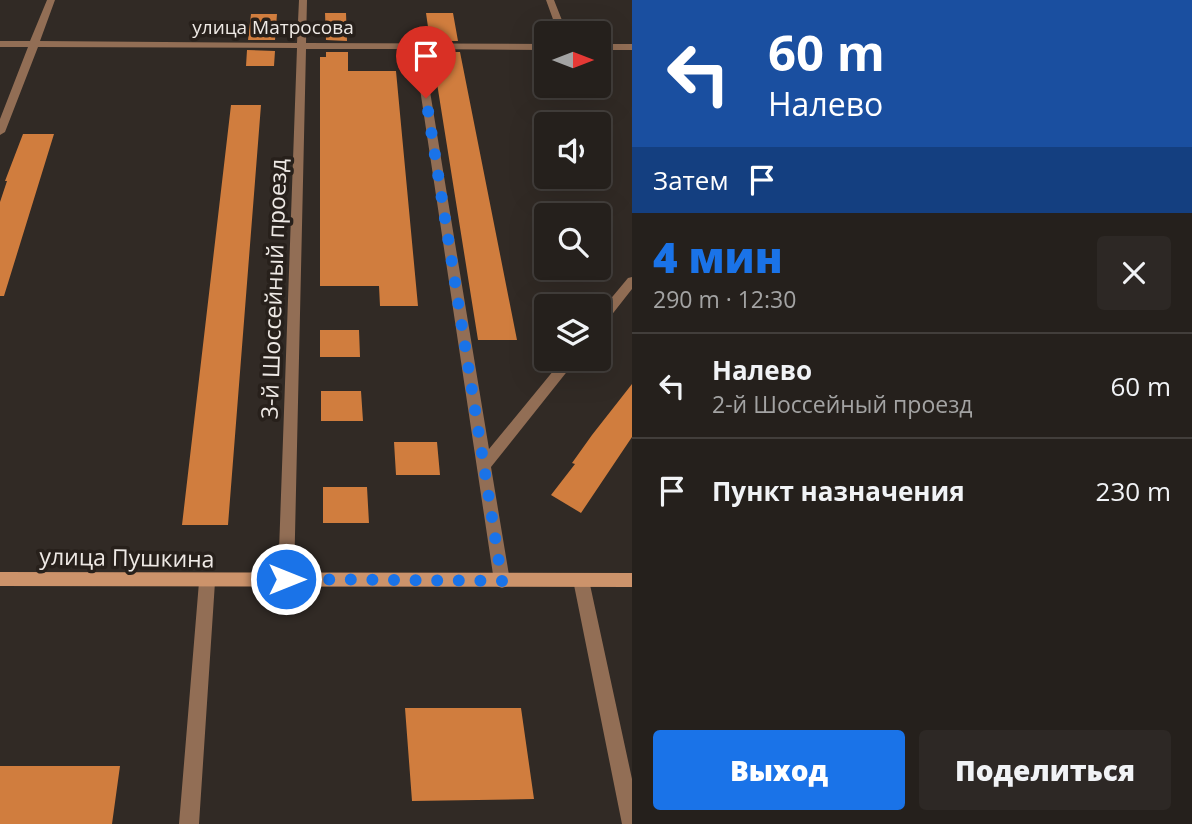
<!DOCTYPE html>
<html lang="ru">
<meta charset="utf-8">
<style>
:root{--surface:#25201c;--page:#2d2825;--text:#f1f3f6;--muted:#a3a3a3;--line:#423e3b;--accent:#1a73e8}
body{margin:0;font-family:"Open Sans",sans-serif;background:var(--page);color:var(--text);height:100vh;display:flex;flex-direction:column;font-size:26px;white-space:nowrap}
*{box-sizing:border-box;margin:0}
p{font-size:23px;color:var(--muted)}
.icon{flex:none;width:38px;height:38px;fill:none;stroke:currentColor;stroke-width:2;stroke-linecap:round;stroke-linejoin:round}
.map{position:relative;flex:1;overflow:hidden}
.sheet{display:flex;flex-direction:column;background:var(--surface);width:560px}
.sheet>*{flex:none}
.top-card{background:#1a4fa0;color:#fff;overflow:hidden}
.needle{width:46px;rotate:90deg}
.fabs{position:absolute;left:534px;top:21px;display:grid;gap:14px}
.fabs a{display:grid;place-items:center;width:77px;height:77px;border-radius:7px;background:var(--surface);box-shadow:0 7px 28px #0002,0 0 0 2px var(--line);font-size:35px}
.pin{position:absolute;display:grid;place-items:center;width:60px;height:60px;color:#fff;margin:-72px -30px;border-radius:50% 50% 50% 0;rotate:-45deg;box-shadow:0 0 7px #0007}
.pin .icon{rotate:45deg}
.me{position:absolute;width:77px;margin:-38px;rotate:90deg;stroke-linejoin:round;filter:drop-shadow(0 0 5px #0008)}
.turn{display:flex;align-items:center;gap:24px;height:147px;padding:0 21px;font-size:32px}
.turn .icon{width:91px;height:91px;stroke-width:2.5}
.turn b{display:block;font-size:49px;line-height:60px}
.then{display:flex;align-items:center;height:66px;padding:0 21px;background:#0003;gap:14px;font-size:26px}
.round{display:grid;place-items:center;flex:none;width:74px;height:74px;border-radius:7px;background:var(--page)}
.overview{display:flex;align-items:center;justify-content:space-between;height:119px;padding:0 21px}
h1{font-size:42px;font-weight:800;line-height:52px;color:var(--accent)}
.primary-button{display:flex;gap:14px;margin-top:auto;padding:14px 21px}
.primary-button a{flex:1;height:80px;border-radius:7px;background:var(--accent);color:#fff;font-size:28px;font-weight:800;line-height:80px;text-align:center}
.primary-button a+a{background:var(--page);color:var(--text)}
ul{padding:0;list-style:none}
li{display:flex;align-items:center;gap:21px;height:105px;padding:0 21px;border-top:2px solid var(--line)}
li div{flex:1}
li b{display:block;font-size:26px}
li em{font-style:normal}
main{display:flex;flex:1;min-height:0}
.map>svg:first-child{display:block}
.building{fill:#d07d3e}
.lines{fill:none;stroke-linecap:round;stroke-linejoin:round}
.street{fill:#926e55;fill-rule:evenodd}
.secondary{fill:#cc936b;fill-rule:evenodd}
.route{stroke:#1a73e8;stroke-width:12;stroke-dasharray:0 21.6}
.labels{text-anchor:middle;stroke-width:7;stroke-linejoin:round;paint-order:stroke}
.far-street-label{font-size:19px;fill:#eee9e5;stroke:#27201b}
.street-label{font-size:23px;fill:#eee9e5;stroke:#27201b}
</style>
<main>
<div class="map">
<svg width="632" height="824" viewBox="0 0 632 824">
<rect width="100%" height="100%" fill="#312a25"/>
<path class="building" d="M325,13H346L347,41L326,40Z
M426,13H453L458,41H430Z
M251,14H277L275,40H248Z
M247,50L275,51L274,66H246Z
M326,52H348V71H396L418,306H380L379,286H320V57H326Z
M432,52H460L517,340H478Z
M231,105H261L228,525H182Z
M23,134H54L4,296H0V202L7,181H5Z
M320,330H359L360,357H320Z
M632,384V437L581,513L551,495L575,464L572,463L592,435Z
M321,391H361L363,421H321Z
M394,442H437L440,475H396Z
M323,487H367L369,523H323Z
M405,708H521L534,799L412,801Z
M0,766H120L112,824H0Z"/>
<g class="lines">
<path class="street" d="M47,0H55L40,41L297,43L299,0H307L306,43L546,44V50L423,49L489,449L563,359H577L491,467L510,581L508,586L502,588L496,586L494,581L414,49H306L294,579L292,584L286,586L280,584L278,579L297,48L38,47L5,132L0,135V119L28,47H0V41H30Z
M546,0H554L567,33H558Z
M598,44H632V50H598Z
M632,277V289L603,326L598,328V314L628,278Z
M581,573L587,575L589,580L632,779V824H622L573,580L575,575Z
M207,575L213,577L215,582L199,824H179L199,582L201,577Z"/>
<path class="secondary" d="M0,572L632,573V587L0,586Z"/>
</g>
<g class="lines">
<path class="route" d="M286,579L502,581L426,98"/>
</g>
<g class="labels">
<g class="far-street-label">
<text x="273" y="34">улица Матросова</text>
</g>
<g class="street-label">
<text transform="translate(274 289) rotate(-88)" y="8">3-й Шоссейный проезд</text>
<text transform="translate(127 558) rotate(1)" y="8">улица Пушкина</text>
</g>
</g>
</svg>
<div class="fabs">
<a><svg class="needle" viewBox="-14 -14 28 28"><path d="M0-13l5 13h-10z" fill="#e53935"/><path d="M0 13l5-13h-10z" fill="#a3a3a3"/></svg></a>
<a><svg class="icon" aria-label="sound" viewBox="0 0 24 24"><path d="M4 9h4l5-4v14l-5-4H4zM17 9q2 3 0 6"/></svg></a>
<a><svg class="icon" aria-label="search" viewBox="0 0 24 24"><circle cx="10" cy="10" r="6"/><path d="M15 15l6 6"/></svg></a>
<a><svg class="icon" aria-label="layers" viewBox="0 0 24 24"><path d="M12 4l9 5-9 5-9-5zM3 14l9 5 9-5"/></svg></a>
</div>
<div class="pin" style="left:426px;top:98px;background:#d93025"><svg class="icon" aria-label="arrive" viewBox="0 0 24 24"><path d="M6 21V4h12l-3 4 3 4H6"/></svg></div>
<svg class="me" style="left:286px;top:579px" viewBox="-20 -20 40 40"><circle r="17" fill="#1a73e8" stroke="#fff" stroke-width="3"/><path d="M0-11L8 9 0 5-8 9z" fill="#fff"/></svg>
</div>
<section class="sheet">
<div class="top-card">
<div class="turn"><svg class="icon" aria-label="left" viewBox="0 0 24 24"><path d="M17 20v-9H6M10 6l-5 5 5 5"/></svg><div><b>60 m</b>Налево</div></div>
<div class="then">Затем<svg class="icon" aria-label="arrive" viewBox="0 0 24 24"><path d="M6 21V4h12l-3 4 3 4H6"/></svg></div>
</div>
<div class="overview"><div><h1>4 мин</h1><p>290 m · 12:30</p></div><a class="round"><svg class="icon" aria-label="close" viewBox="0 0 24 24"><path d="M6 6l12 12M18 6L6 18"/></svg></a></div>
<ul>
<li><svg class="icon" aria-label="left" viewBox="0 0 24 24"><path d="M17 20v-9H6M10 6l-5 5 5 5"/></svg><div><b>Налево</b><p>2-й Шоссейный проезд</p></div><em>60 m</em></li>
<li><svg class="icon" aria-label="arrive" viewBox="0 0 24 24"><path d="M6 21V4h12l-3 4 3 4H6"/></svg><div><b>Пункт назначения</b></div><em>230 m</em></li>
</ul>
<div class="primary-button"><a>Выход</a><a>Поделиться</a></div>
</section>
</main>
